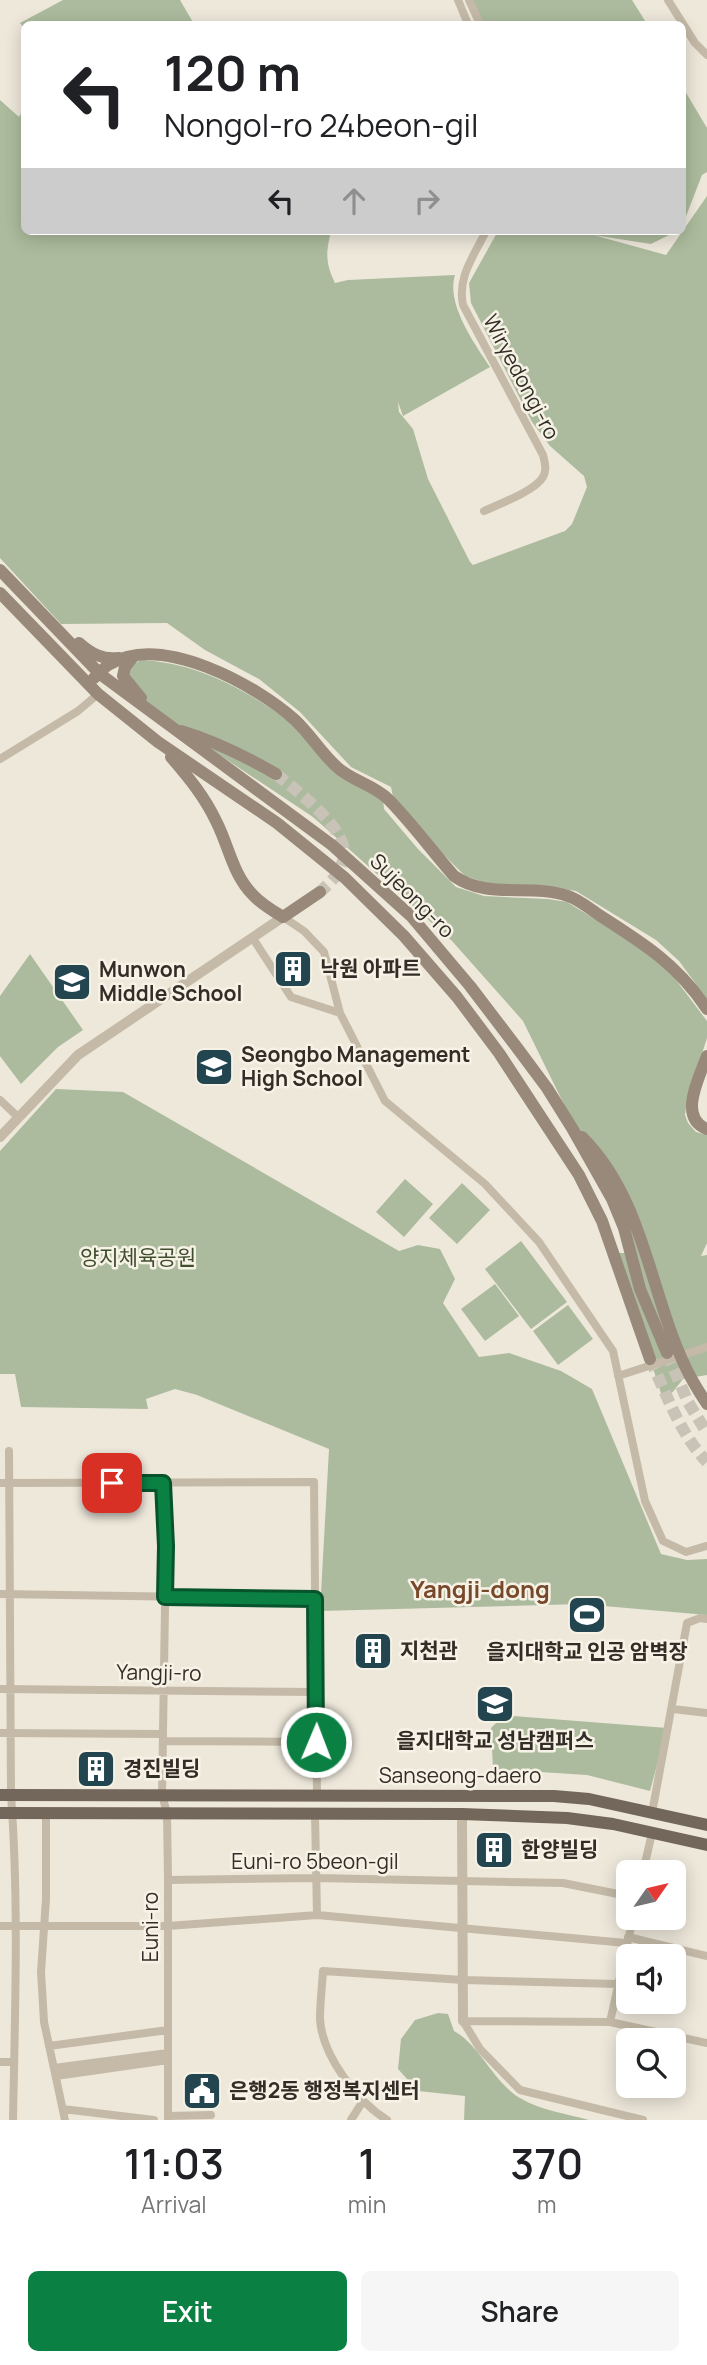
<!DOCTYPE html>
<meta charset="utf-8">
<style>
:root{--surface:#fff;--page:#f6f6f6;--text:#202124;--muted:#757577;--accent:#0b8043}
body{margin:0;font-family:Manrope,"Noto Sans KR",sans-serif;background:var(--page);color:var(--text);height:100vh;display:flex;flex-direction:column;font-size:26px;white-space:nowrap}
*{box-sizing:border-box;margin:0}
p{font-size:23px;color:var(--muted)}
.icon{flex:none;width:38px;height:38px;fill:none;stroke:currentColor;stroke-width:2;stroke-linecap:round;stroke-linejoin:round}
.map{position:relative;height:2120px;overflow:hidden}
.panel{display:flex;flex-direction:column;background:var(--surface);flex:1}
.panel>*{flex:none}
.top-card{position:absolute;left:21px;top:21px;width:665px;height:214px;border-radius:10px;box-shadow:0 4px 18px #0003;background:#fff;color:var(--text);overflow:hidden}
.needle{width:46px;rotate:56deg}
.controls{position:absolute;left:616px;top:1860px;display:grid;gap:14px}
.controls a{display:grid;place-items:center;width:70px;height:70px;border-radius:10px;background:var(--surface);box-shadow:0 4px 18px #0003;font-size:35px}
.pin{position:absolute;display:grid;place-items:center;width:60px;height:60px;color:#fff;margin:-30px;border-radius:14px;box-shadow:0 4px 10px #0006}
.me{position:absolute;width:77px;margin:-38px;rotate:1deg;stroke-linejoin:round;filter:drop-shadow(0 0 5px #0008)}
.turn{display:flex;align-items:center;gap:24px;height:147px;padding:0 28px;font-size:32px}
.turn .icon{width:91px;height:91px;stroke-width:2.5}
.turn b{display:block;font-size:49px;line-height:60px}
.lanes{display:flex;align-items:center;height:66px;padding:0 28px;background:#0003;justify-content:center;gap:35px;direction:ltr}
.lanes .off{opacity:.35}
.eta{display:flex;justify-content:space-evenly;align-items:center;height:119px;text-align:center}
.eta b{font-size:42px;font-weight:600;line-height:49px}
.cta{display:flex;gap:14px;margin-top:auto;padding:14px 28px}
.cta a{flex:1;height:80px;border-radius:10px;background:var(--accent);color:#fff;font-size:28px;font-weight:600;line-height:80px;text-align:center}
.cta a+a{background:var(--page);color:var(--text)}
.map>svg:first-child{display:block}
.green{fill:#acbb9d}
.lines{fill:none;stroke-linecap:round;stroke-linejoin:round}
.secondary-tunnel{stroke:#c9c3b7;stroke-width:12;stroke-dasharray:12 6;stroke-linecap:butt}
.minor{stroke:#c5baa8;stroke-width:8}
.tertiary{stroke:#c5baa8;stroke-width:10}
.secondary{stroke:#98897a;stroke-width:12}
.primary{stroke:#73665a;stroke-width:12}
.route-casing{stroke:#07532c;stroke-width:18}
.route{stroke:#0b8043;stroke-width:12}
.labels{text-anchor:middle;stroke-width:5;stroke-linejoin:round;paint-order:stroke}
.street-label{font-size:21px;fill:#332d27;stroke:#f7f2e6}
.poi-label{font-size:21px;font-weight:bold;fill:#332d27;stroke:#f7f2e6;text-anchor:start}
.park-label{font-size:21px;fill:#3e4e2e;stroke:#f7f2e6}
.quarter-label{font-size:24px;font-weight:bold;fill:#78482a;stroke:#f7f2e6}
</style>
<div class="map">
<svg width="707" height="2120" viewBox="0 0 707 2120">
<rect width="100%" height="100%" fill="#eee8db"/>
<path class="green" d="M63,0H180L194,24H24V28L20,23Z
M467,0H632L647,24H478Z
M682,86L707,128V172L702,175L683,224Z
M0,100L19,117L24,108V231H331C326,253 325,262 335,283L348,280L455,275C446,304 474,343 490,367L403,416L398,402L399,412L413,429L428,479L470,562L473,565L565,531L572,524L587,487L584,476L550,446L532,422L471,303L469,283L498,231H579L666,255L707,196V999L679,961L656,940L576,891L557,888L493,885L465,876L427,838L393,797L391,787L351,767L300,712L259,679L205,650L167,623L61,624L0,558Z
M584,231H677L651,244L593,235Z
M140,660C237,664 312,740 383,799L384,809L418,849L456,887L484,896L548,899L567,902L647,951L670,972L707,1021V1038L687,1101L685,1115L688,1123L696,1132L707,1135V1243L701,1256L707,1255V1375L683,1379L664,1403L617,1253H631L610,1198L523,1021L452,941L313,817L161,716L127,686L124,671Z
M30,954L83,1030L58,1047L21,1084L0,1056V996Z
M56,1089L123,1092L399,1251L418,1245L440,1249L455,1279L443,1303L479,1357L509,1353L561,1371L592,1389L661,1554L687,1560L707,1559V1615L581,1604L320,1611L329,1449L197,1395L175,1389L146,1399L148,1409L21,1407L15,1374H0V1151Z
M405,1179L433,1204L404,1237L376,1212Z
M462,1183L490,1210L457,1244L429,1218Z
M521,1241L567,1302L531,1329L485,1269Z
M495,1284L519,1316L485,1341L461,1309Z
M568,1305L593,1339L558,1365L533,1331Z
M513,1716L667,1728L650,1791L587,1775L493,1769L491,1728L499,1720Z
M438,2013L448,2014L454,2031C479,2044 494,2083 520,2098C540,2110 567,2114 589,2120H464L465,2096L418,2091L398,2069L401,2039L415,2020Z"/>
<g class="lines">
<path class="secondary-tunnel" d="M276,774C296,790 348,829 344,856C342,872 331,882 320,892
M667,1353L688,1402L707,1433
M650,1359C666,1393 680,1434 707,1462"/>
<path class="minor" d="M458,0L468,24
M469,0L480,24
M668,0L695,43L707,55
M484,511C499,504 535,491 543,477C547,470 545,463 543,455L463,305C457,277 474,256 486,231
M0,759L78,711L98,694
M283,917L304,931L324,952L340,1013L385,1101L485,1184L539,1242L613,1351L645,1501L663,1541L686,1552L706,1546
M252,937L291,997L340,1013
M0,1100L18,1117
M618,1376L707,1347
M9,1451L11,1795C19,1903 15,2012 13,2120
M0,1483L314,1482L317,1795
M163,1483L166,1546L162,1795L167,1813L168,1880V2120
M0,1594L315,1599
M0,1689L318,1692
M673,1709L707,1713
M0,1733L163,1734
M163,1741L316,1742
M46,1812V1899L41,1972L44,2022L65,2120
M652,1813L687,1623L700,1618L707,1619
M315,1814L317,1915
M643,1872L652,1833
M168,1880L317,1878L563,1883L628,1896
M0,1926H168L317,1915L626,1943
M628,1937L707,1956
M463,2021L610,2022L707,2043
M463,2021L480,2049L520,2090L643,2120
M610,2022L633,1918
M49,2046L168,2030
M0,2062H14
M54,2068L168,2053
M56,2076L168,2060
M63,2109L154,2120
M168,2116L211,2115
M351,2120L363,2101
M387,2120C358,2102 322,2056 320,2019C320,2003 322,1987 323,1971L463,1980L618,1984"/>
<path class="tertiary" d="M0,1137L78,1055L283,917
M462,1814L463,2021"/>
<path class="secondary" d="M0,570L100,674L332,845L411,916L470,986L518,1049L547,1088L572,1128L612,1199L624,1228L640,1289L667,1353
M0,593L98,694L158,742L277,823L345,878L404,936L457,997L499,1053L579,1175L602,1221L650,1359
M79,643C91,654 103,660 119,658
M133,657L125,667L123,676L141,698
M94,678C99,674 104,667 110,664C162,633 256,685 295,720C311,735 322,754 338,768C353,781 374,785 388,799C411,822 432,851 454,876C488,900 530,883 568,896C578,899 590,909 599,915C643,943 678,965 707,1009
M181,731C215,741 245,756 276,774
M171,757C189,778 205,797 217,823C229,847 233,875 253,895C261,904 273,911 283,917L320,892
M707,1056C700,1076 677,1118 707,1129
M582,1137C644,1199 649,1290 685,1366C691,1379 699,1392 707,1404"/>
<path class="primary" d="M0,1795L554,1796L589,1799L707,1825
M0,1813L462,1814L567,1818L613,1824L707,1845"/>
</g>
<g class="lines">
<g class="route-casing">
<path id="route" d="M112,1483H163L166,1546L165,1597L315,1599L316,1742"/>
</g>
<use href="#route" class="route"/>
</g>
<defs>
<g id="building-square" transform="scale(2.0125)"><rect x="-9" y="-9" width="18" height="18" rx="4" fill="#22454f" stroke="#f7f2e6"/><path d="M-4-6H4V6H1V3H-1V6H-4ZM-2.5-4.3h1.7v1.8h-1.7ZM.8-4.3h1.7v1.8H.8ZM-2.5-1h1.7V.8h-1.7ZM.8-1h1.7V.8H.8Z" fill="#fff"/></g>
<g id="university-square" transform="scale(2.0125)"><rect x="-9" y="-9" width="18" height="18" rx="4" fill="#22454f" stroke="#f7f2e6"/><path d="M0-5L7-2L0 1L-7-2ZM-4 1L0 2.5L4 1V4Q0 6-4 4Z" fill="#fff"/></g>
<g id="school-square" transform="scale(2.0125)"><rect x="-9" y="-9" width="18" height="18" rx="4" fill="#22454f" stroke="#f7f2e6"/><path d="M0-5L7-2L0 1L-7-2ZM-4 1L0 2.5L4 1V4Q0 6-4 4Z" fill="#fff"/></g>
<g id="stadium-square" transform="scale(2.0125)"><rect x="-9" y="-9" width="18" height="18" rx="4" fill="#22454f" stroke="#f7f2e6"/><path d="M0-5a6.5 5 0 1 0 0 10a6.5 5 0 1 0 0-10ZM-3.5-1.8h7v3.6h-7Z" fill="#fff"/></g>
<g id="civic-square" transform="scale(2.0125)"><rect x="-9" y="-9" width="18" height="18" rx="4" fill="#22454f" stroke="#f7f2e6"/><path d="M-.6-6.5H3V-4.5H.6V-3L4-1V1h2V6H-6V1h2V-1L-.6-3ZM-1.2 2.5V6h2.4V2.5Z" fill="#fff"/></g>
</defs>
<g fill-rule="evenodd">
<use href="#building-square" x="293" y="969"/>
<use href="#university-square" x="72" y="982"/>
<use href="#school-square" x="214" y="1067"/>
<use href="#stadium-square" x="587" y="1615"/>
<use href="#building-square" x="373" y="1651"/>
<use href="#university-square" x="495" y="1704"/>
<use href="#building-square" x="96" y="1769"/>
<use href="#building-square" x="494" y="1850"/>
<use href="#civic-square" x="202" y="2091"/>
</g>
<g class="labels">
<g class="street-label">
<text transform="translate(521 377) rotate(62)" y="7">Wiryedongi-ro</text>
<text transform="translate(412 896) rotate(45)" y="7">Sujeong-ro</text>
<text transform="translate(159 1673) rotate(1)" y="7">Yangji-ro</text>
<text x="460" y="1783">Sanseong-daero</text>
<text x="315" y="1869">Euni-ro 5beon-gil</text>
<text transform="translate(151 1927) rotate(-90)" y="7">Euni-ro</text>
</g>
<g class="poi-label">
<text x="320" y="976">낙원 아파트</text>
<text x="99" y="977">Munwon<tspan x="99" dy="24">Middle School</tspan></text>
<text x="241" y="1062">Seongbo Management<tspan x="241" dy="24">High School</tspan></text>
<text x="400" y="1658">지천관</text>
<text x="587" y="1659" text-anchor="middle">을지대학교 인공 암벽장</text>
<text x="495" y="1748" text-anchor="middle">을지대학교 성남캠퍼스</text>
<text x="123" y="1776">경진빌딩</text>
<text x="521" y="1857">한양빌딩</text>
<text x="229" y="2098">은행2동 행정복지센터</text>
</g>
<g class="park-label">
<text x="138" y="1265">양지체육공원</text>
</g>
<g class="quarter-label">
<text x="480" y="1598">Yangji-dong</text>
</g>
</g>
</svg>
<div class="controls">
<a><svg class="needle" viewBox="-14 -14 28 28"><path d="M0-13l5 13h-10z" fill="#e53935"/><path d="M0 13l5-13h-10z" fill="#757577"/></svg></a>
<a><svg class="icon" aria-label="sound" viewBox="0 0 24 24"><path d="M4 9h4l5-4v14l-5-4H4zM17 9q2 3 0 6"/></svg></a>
<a><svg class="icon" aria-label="search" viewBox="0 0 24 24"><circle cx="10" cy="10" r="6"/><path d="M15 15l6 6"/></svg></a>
</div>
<div class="pin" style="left:112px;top:1483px;background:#d93025"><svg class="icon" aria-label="arrive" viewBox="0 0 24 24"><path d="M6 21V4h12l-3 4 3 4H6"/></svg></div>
<svg class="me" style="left:316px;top:1742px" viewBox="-20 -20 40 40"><circle r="17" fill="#0b8043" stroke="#fff" stroke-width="3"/><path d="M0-11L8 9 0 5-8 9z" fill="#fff"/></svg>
<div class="top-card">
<div class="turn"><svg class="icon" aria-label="left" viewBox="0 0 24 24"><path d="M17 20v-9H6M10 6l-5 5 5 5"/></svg><div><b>120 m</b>Nongol-ro 24beon-gil</div></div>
<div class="lanes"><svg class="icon" aria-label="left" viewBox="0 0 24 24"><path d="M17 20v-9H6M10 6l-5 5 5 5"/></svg><svg class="icon off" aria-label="ahead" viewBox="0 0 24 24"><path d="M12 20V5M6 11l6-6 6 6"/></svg><svg class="icon off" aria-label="right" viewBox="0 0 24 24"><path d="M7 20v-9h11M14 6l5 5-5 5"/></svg></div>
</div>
</div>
<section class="panel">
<div class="eta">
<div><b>11:03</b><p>Arrival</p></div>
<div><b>1</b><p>min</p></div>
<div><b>370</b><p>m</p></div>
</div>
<div class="cta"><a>Exit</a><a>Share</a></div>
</section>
